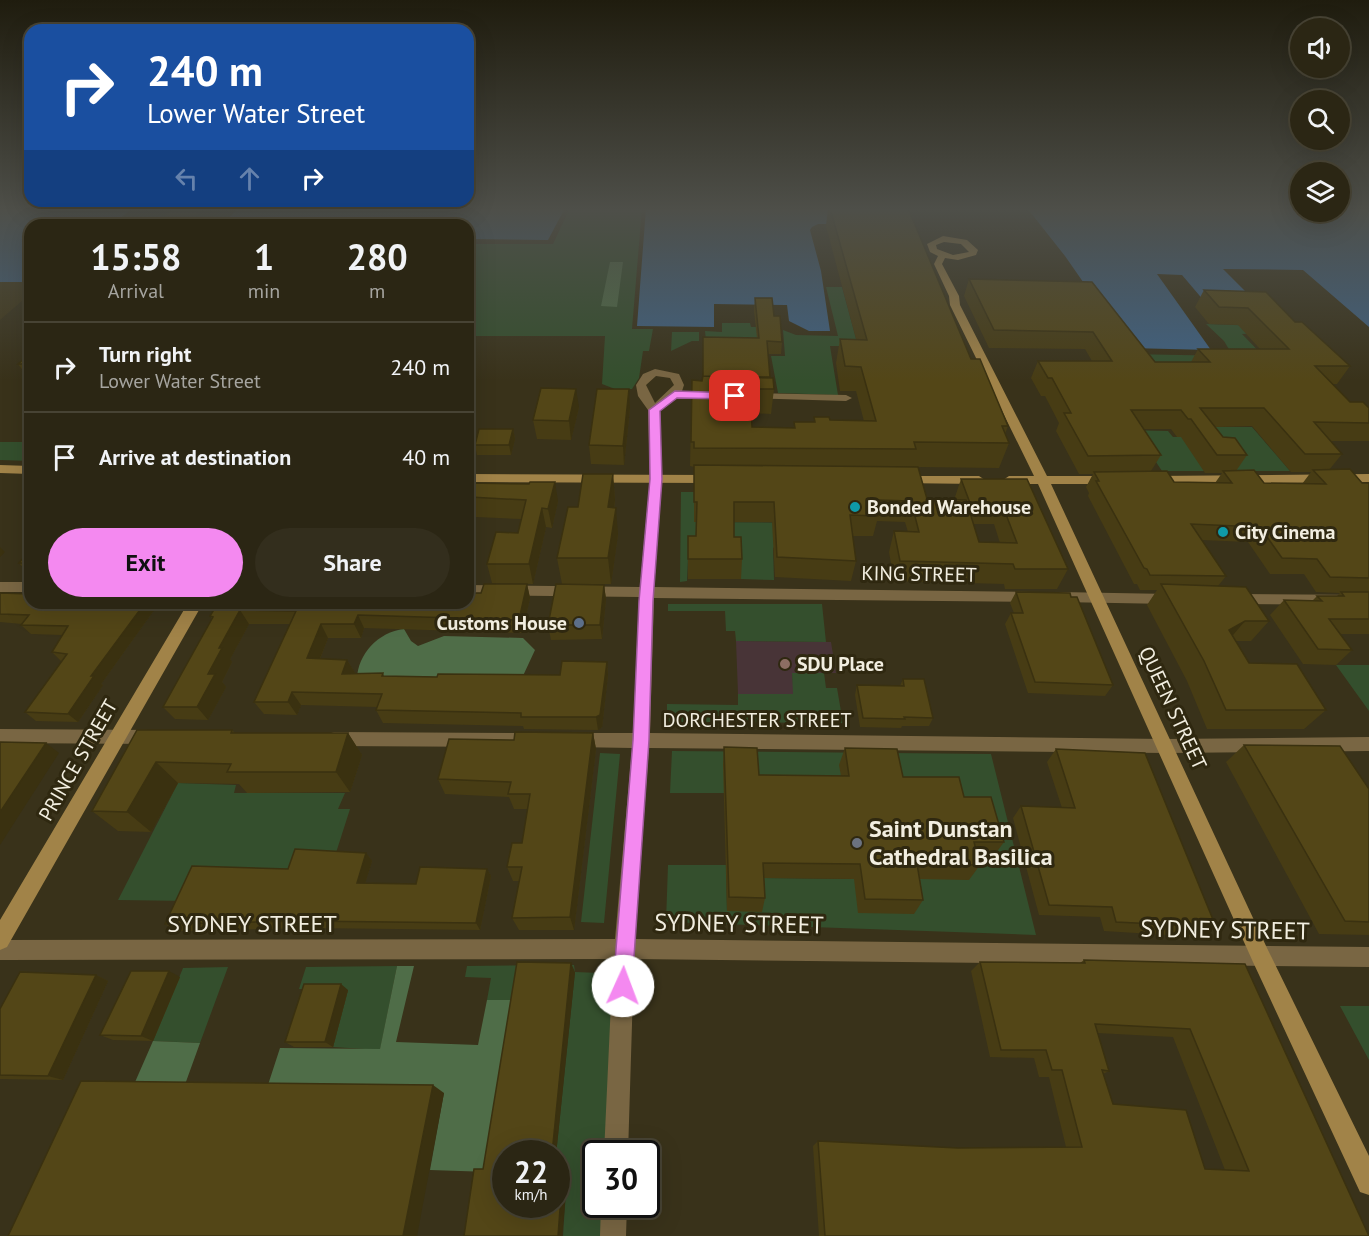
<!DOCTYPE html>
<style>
:root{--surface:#2b2614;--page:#332e1d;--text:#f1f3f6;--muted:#a6a5a0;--line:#474334;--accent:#f489f0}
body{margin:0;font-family:"PT Sans",sans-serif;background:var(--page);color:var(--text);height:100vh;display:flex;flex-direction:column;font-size:22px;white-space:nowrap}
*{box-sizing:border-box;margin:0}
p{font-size:20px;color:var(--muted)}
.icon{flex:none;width:33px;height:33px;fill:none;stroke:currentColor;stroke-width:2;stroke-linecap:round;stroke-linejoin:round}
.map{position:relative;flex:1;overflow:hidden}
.sheet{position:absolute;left:24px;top:219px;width:450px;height:390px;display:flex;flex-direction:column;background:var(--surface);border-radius:18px;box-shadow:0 6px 24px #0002,0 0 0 2px var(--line)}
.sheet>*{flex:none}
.banner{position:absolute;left:24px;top:24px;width:450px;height:183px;border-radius:18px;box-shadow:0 6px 24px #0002,0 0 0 2px var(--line);background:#1a4fa0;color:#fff;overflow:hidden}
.tools{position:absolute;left:1290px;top:18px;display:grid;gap:12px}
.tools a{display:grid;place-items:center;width:60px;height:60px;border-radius:50%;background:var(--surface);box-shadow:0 6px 24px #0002,0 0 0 2px var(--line);font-size:30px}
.speed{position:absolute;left:492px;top:1140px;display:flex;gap:12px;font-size:30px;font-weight:700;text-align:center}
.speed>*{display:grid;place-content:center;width:78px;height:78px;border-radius:50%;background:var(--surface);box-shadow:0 6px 24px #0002,0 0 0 2px var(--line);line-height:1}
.speed small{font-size:15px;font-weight:400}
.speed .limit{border:3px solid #111;border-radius:9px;background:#fff;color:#111}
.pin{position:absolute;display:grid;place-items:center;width:51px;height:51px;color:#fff;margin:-26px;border-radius:12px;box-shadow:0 3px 9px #0006}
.me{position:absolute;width:66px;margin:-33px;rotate:2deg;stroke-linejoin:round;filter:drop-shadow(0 0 4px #0008)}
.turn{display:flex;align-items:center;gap:21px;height:126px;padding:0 24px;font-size:27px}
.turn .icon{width:78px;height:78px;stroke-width:2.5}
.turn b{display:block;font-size:42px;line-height:51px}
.lanes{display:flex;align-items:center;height:57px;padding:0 24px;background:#0003;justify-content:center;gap:30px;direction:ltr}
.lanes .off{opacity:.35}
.eta{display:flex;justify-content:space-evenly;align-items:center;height:102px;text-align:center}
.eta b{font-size:36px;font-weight:700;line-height:42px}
.cta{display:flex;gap:12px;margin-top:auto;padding:12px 24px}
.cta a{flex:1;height:69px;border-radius:36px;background:var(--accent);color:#111;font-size:24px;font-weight:700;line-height:69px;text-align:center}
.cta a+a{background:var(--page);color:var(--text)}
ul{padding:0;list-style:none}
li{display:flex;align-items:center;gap:18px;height:90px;padding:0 24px;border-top:2px solid var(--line)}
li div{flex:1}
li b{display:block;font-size:22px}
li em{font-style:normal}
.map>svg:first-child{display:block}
.built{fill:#413819}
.education{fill:#483437}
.green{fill:#344f2d}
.forest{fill:#4f6d48}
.water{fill:#406283}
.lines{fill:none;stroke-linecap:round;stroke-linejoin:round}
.street{fill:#796643;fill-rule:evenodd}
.secondary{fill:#a18348;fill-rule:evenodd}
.wall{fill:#473c14;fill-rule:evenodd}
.shaded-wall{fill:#3a3110}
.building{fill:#534617;stroke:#3a3110;stroke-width:1.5;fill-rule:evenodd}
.route{fill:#f489f0;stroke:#9f599c;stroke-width:1.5}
.culture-dot{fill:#0f9aa8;stroke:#2f2810;stroke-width:2}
.service-dot{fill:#5c6f8a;stroke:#2f2810;stroke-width:2}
.education-dot{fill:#8d6e63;stroke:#2f2810;stroke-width:2}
.worship-dot{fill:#6b7280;stroke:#2f2810;stroke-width:2}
.labels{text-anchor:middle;stroke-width:6;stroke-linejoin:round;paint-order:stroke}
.poi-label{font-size:20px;font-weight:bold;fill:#f2eee0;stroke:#2f2810;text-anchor:start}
.street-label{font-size:20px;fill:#f2eee0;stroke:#2f2810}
.near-poi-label{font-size:24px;font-weight:bold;fill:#f2eee0;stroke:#2f2810;text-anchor:start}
.near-street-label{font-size:24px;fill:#f2eee0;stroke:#2f2810}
</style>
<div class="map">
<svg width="1369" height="1236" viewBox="0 0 1369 1236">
<rect width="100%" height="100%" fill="#39321a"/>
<path class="built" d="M0,282H30V288L23,300L0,320Z"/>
<path class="education" d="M736,641L831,642L836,673H792L794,695L738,694Z"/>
<path class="green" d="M570,208H642L632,329H653L649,351H643L639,378L632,389H615L602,384L605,336H468V244H553Z
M826,287H842L858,346H830L838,395L778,393L771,356H785L783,330L796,335L838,336Z
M722,323H750L751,327H758L759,343L706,341L705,331L722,332Z
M1206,324L1262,326L1268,333L1242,334L1274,367L1182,371L1128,354L1233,356L1224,341Z
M672,332H699V341H692L671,351Z
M1189,427H1252L1290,471H1162L1148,450L1121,430L1168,431L1173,437H1196Z
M0,442H30V461L0,460Z
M681,492H694V522L811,523L773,548L774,580L741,579L739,557H688L687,581L680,582Z
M668,604H822L826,642L736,641L735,631H726L725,611H668Z
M1336,665H1369V711Z
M792,673H824L826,688H837L843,723L667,722V704L738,705V694H793Z
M672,751L991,754L1036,935L666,922L668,865H726L727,911L760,878L854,879L858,913L843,793H670Z
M600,753L620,754L604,923L581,922Z
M178,783L236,785L234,793H345L338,809H350L334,859L295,876L189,901L118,900Z
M574,965L575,972L600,973L615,987L609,1153L596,1154V1204L607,1205L606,1236H563L567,1173H557L556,1155L575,972L517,1000H487L491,978L465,977L467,966Z
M397,966L380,1050L333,1047L348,990L299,989L306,967Z
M228,967L200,1043L153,1041L183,968Z
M1340,1006H1369V1060Z"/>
<path class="forest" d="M610,262H623L617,307L601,306Z
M404,629L411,641L418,646L444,636L523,638L535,650L522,678L357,679C358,654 378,632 404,629Z
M397,966H414L396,1042L478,1045L487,1000H517L490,1172L430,1170L444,1093L266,1091L280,1048L380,1049Z
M153,1041L200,1043L183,1090L132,1089Z"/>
<path class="water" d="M0,208H133L111,225H30V282H0Z
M239,208H565L548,240L468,239V225H221Z
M646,208H893L900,224H818L812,227L810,230L821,271L830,331H809L789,321L787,305L714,304V327L637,326Z
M1027,208H1300V212H1340V208H1369V327L1303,270L1223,269L1255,301L1205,302L1182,275L1157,274L1211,350L1129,348L1065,256Z"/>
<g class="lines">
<path class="street" d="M655,369L679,374L684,385L682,391L660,411L662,479L654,587L1032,592L1039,597L1032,602L654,598L650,733L1166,739L1369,737V751L1166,753L649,748L635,939L1369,947V967L634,959L628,1154H604L613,959L0,960V940L615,939L632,748L574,747L568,745L565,740L568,735L574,733H633L639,597L468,595V585L640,587L650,479L648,410L638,396L636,385L643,374ZM656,376L670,378L674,385L655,403L646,385Z
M753,393L846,395L852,398L846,401L749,398L747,396Z
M0,582H30V592H0Z
M1059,592L1170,594L1175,595L1177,599L1175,603L1170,604L1059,602L1052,597Z
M1236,594L1369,595V605L1236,604L1231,603L1229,599L1231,595Z
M0,729L154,730L160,732L163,737L160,742L154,744L0,743Z
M334,732L532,733L538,735L541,740L538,745L532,747L334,746L328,744L325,739L328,734Z
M601,1204H627L626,1236H600Z"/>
<path class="secondary" d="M943,236L967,240L978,250L976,255L958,260L945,258L942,264L959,296L960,305L1047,476H1108L1114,480L1108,484H1051L1267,948L1369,1156V1195L1360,1192L1253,962L1038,484H1009L1003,480L1009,476H1034L950,305L949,296L934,264L938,256L930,252L927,244ZM944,242L961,244L969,252L953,255L937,249L936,245Z
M0,465L30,466V474L0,473Z
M468,474L712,475L718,479L712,483L468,482Z
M1369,474V482L1153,484L1147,480L1153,476Z
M901,476H979L985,480L979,484L897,483L895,480Z
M188,603H203L7,947L0,950V920Z"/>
</g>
<path class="wall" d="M223,208L205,225H168L164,216Z
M828,208H908L971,359L1008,426L1005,434L1009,443L999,468L918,467L927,499L954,500L961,479H1027L1068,569L1057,589H1005L1004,584L894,581L889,552L894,531L908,532L905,522L877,521L873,536H853L856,561L851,581L775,577L772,522H734V537L742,559L741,579H688V536H696V522H694V467L690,466L692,380L702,381L757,338L754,311L755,298L774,316L782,342L781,354H768L770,377L774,389L771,414L751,413L752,427L794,428V422H814V417L830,420L864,421L856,391H840L836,363L840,339H856L826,226ZM973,524H994L1000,543L979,542Z
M969,279L1092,282L1155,362H1191L1198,349H1260L1238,325L1209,324L1195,307L1204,290L1295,322L1350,366L1337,384H1332L1350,402L1369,408V441H1331L1342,454L1329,470L1362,483H1369V634H1340L1352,650L1336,665L1303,664L1270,615L1284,600L1312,601L1317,596H1337L1340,593L1316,592L1304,574H1270L1248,542L1202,540L1226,576L1218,586L1269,621L1251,641H1235L1249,663L1326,710L1304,729H1207L1187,681L1147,605L1157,590H1140L1137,584H1134L1088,496L1089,493L1086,487L1093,474H1079L1056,431L1059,423L1045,396H1041L1031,378L1038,361H1092L1085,349L989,348L964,296ZM1252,426L1291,472H1311L1302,484L1264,483L1236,471L1247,455L1223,437L1215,427ZM1143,429H1171L1177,437H1181L1205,473H1222L1215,483L1174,482L1151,471L1161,455Z
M30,354V380L18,364Z
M579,407L571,440L537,439L533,420Z
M630,408L624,465L591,464L589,445Z
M513,429L515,439L511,455H477L475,445Z
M613,474L615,500L614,508L618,534L611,584H562L557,558L578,507Z
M468,483L558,501L552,528L546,527L533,584L492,583L487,564L518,533L521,519L476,517L473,526H468Z
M30,551V573H28L19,563Z
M527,584L530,598L522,633L364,628L361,638H328L320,659L347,660L355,673H383L384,676L437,677L560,675L607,662L608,675L602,727L598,730L524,729L523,726L383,723L376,710L377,707L301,705L297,715L264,714L254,702L290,624H249L230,659L232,662L222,682L226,687L208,720L175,719L163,707L212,619L210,616L218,603L481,593Z
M604,585L606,599L602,639L551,640L548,625Z
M1016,592L1113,685L1105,696L1028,693L1005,624L1011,613H1014L1010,603Z
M0,593L30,603H159L101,684L103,685L78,722L36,721L25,712L62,662L52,652L62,635L31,634L21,625L22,624L0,622Z
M903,679L933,718L929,726H902L901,728L860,727L855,695L857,685L900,686Z
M137,730H232L235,733H348L362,755L350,792L247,793L239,784L178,783L151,832L118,831L92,811Z
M593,733L596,749L574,930H519L512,918L519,881H513L507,867L522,843L528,809H514L509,797L445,794L438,779L514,740Z
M1244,745L1369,789V935L1319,934L1226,762Z
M724,747L759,775L841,776L839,765L845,748L903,777L964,797L1004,842L993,857H978L980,865L969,880L920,879L923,900L914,914L858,913L854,879L764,878L765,898L762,912L727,911L723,765Z
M1056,749L1216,927L1201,937L1104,931L1100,917L1039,915L1013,818L1021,806L1062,808L1047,762Z
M366,853L372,861L365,883L416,884L487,869L491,876L480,930L310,928L176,931L165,924L288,869Z
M1084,960L1245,964L1369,1236H819L813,1146L818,1141L958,1148L1066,1147L1049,1077H1039L1034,1058L990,1057L971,971L980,962L1080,963ZM1097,1033L1173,1037L1225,1170L1205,1169L1113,1104L1103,1074L1109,1071Z
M96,975L108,981L63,1080L0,1079V1009Z
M180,977L153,1041L113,1040L100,1035Z
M348,990L333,1047H294L285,1042Z"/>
<path class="shaded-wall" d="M205,208H223L205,225H200L196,216Z
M576,389L579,407L571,440L569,421Z
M629,389L630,408L624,465L623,446Z
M513,429L515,439L511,455L509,445Z
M613,474L615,500L610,534L608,507Z
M555,482L558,501L552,528L548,509Z
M470,497L476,517L473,526L468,508Z
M542,508L546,527L533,584L529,564Z
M616,508L618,534L611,584L608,558Z
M0,547L5,552L0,557Z
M527,584L530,598L522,633L519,620Z
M604,585L606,599L602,639L600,625Z
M145,603H159L101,684L103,685L78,722L68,714L91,676Z
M240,610L249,624L230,659L232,662L222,682L226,687L208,720L197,707L219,648Z
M358,615L364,628L361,638L354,624Z
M1245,621L1228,641L1229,630Z
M321,624L328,638L315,671L307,658Z
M347,660L355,673L342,674Z
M607,662L608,675L602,727L598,730L596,717Z
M292,692L301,705L297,715L288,702Z
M348,733L362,755L350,792L336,772Z
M593,733L596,749L574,930L570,917Z
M46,743L59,753L0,845V812Z
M156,762L178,783L151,832L127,812Z
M366,853L372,861L363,890L357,883Z
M487,869L491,876L480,930L476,923Z
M571,963L575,972L556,1155V1154H552Z
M169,971L180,977L153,1041L141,1036Z
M96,975L108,981L63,1080L48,1076Z
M341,984L348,990L333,1047L325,1042Z
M433,1085L444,1093L417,1236H403Z
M563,1169L568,1173L562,1236H558Z"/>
<path class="building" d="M173,208H205L196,216H164Z
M830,208H908L971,359H980L1008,426H1002L1009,443L914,442L916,449L694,448V442H691L692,380L702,381L703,376L773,378L774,389H750L752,427L795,428L794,422H815L814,417H829L830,420L876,421L861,367L845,366L840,339L867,340Z
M969,279L1092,282L1155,362H1210L1198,349H1289L1248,308L1219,307L1204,290L1266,292L1295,322H1302L1350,366H1315L1350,402H1363L1369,408V423L1314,422L1342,454H1305L1264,408H1200L1223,437L1235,438L1247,455H1217L1191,419H1188L1181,410H1131L1161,455L1088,456L1064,413H1071L1052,378H1048L1038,361H1112L1093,332L994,330Z
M755,298H772L774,316H780L782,342L767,341L770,377L703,376V337L759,338Z
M30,354V364H18Z
M541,388L576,389L569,421L533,420Z
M597,389H629L623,446L589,445Z
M479,429H513L509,445H475Z
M694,465L918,467L927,499L966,500L979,542L1017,543L1002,504L970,503L961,479H1027L1068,569H1015L1013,564L900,561L894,531L919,532L911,501L876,500L878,516L850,515L856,561L777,557L774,502H734V537H741L742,559H688V536H696L697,502H694Z
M1350,469L1362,483H1369V578L1330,577L1317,559L1282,558L1260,527L1191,524L1226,576L1150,575L1147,569L1144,568L1096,481H1099L1094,472L1167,471L1174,482L1232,483L1223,471L1254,470L1264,483L1326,484L1313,470Z
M583,474H613L608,507L616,508L608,558H557L568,507H578Z
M530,482H555L548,509L542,508L529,564H487L496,532L518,533L526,500L470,497L468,505V483L529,484Z
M30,551V563H19Z
M484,584H527L519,620L358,615L354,624H321L307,658L347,660L342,674L383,673L382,676L437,677L438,674L560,675L562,661L607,662L600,715L596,717H521V713L376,710L382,694L292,692L288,702H254L296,611L240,610L219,648H222L208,674H215L197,707H163L213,617L210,616L218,603H468V593H481Z
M556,584L604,585L600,625H548Z
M1161,584L1246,587L1269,621H1245L1229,630L1249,663L1297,664L1326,710H1226L1204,661Z
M1016,592L1070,593L1071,597H1077L1113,685L1035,682L1011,613H1023Z
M1341,592H1369V619H1329L1352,650L1318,649L1284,600L1322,601L1317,596H1344Z
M0,593L30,594V603H145L91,676H94L68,714L25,712L67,654L52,652L68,626L21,625L29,615L0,614Z
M903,679H924L933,718L904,717L905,719L863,718L857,685L904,686Z
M137,730H232L231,733H348L336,772H227L231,764L156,762L127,812L92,811Z
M515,732L593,733L570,917L512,918L522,867H507L512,843H522L530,794H508L511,782L438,779L449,739L514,740Z
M0,742L46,743L0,812Z
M1244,745L1340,746L1369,789V922L1345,921Z
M724,747L757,748L759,775L849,776L845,748L897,749L903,777H959L964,797H991L1004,842H974L980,865L917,864L923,900L865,899L860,864L763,863L765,898L729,897Z
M1056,749L1145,753L1216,927L1116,922L1112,907L1049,905L1021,806L1075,808Z
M295,849L366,853L357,883L416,884L420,867L487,869L476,923L303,921L165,924L192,866L288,869Z
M1084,960L1245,964L1369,1236H825L818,1141L958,1148L1082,1147L1062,1070H1052L1046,1050H1001L980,962L1085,963ZM1095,1024L1190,1029L1249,1171L1205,1169L1186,1110L1113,1104L1102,1070L1109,1071Z
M517,962L571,963L552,1154H506V1204H556V1169H563L558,1236H464L474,1169H483Z
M131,971H169L141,1036L100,1035Z
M20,972L96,975L48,1076L0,1075V1009Z
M304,984H341L325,1042H285Z
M81,1081L433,1085L403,1236H8Z"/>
<linearGradient id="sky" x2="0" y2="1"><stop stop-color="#1f1c0e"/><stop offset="0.55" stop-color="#4e4f49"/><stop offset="1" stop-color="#4e4f49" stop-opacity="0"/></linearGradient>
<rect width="1369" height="381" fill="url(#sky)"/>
<path class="route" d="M675,391L735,393L740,396L735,399L677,398L660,411L662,479L653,601L649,740L632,986L630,993L623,996L616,993L613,986L633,740L639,601L650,479L649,410Z"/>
<g class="culture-dot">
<circle cx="855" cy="507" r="6"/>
<circle cx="1223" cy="532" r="6"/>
</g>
<circle class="service-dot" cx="579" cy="623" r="6"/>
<circle class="education-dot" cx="785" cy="664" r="6"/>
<circle class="worship-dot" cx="857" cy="843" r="6"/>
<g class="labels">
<g class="poi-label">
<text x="867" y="514">Bonded Warehouse</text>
<text x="1235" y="539">City Cinema</text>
<text x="567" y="630" text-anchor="end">Customs House</text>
<text x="797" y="671">SDU Place</text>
</g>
<g class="street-label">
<text transform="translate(919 574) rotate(1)" y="7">KING STREET</text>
<text transform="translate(1173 708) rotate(65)" y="7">QUEEN STREET</text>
<text x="757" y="727">DORCHESTER STREET</text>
<text transform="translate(78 760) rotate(-60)" y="7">PRINCE STREET</text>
</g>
<g class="near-poi-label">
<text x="869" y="837">Saint Dunstan<tspan x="869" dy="28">Cathedral Basilica</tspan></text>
</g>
<g class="near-street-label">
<text x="252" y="932">SYDNEY STREET</text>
<text transform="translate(739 924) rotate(1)" y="8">SYDNEY STREET</text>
<text transform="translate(1225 930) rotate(1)" y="8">SYDNEY STREET</text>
</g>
</g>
</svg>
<div class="tools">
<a><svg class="icon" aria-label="sound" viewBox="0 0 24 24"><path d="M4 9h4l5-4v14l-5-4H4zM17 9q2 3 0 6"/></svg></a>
<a><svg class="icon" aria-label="search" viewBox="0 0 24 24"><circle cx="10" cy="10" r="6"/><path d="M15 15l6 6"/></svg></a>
<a><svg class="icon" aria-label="layers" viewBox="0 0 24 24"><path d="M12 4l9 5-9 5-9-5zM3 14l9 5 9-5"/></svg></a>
</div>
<div class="speed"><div>22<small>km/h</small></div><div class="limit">30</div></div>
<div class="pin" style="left:735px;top:396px;background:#d93025"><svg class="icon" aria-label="arrive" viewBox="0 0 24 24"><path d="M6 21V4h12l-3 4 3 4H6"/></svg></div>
<svg class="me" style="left:623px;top:986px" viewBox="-20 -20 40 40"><circle r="19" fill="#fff"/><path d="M0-13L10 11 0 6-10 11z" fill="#f489f0"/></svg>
<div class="banner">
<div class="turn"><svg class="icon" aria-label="right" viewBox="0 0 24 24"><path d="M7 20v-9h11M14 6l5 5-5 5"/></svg><div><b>240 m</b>Lower Water Street</div></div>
<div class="lanes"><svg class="icon off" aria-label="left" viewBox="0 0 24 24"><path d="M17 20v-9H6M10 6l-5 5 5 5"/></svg><svg class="icon off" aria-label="ahead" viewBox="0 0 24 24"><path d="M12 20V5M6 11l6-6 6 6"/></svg><svg class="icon" aria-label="right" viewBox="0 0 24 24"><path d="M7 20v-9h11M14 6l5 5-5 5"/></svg></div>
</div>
<section class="sheet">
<div class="eta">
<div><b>15:58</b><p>Arrival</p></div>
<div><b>1</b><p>min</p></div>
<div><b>280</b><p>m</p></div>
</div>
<ul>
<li><svg class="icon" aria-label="right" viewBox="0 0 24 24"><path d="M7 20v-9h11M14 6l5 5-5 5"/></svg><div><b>Turn right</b><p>Lower Water Street</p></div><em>240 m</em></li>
<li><svg class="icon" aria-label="arrive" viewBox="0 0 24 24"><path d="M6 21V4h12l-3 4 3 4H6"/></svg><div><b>Arrive at destination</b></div><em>40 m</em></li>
</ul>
<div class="cta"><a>Exit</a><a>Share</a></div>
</section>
</div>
